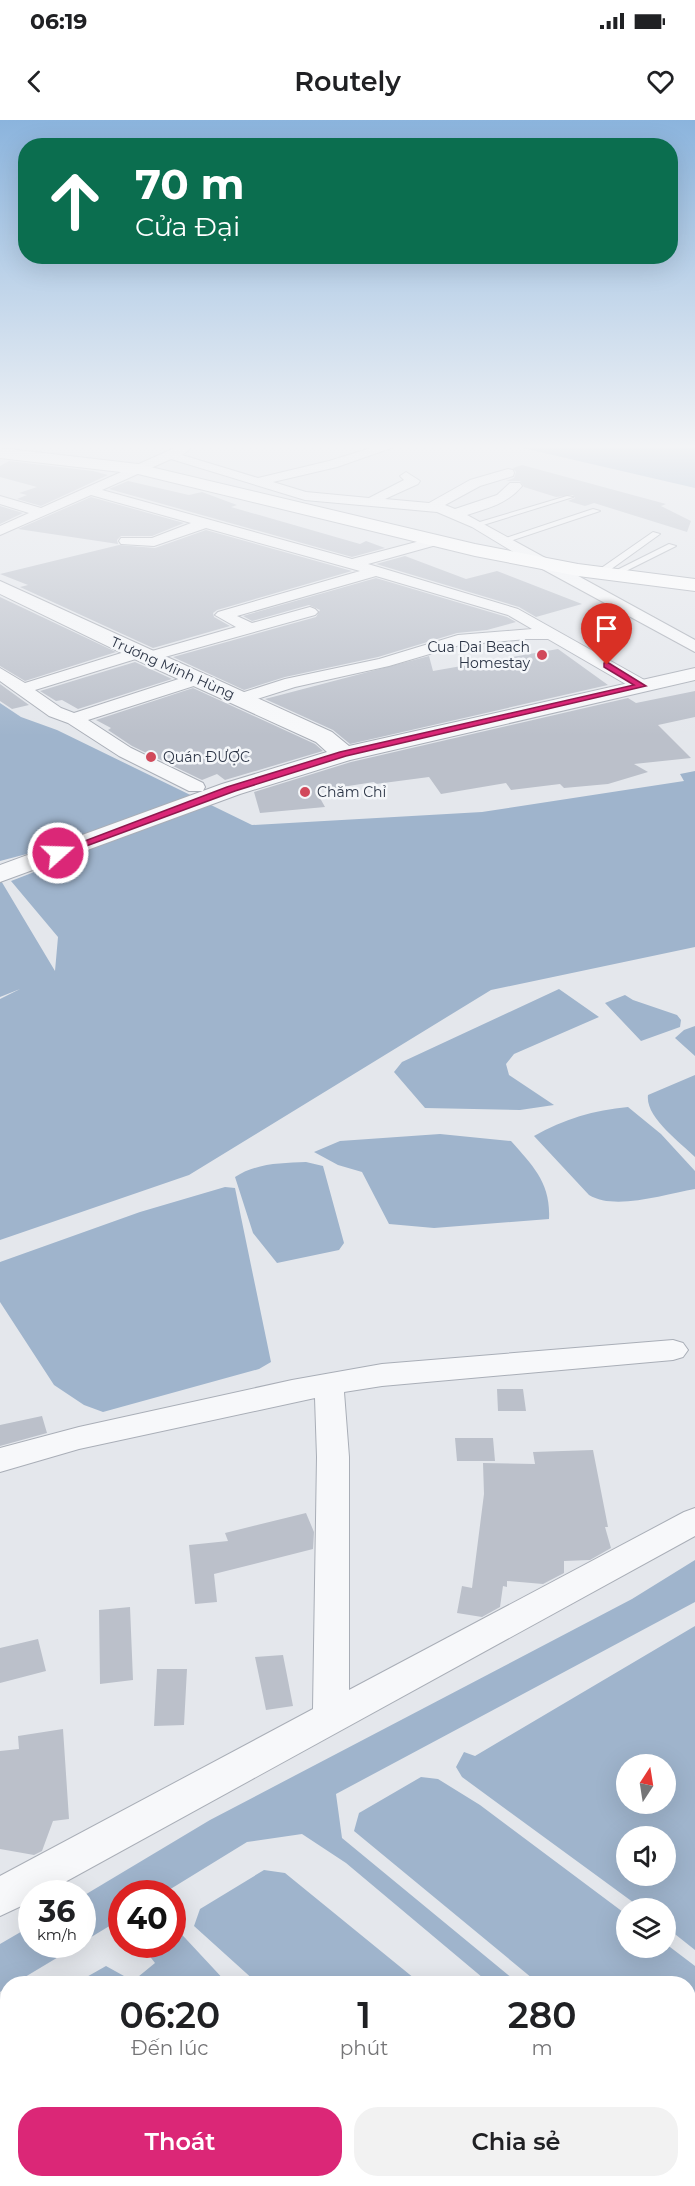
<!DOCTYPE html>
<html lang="vi">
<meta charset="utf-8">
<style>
:root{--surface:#fff;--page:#f2f2f2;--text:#202124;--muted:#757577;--accent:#db2777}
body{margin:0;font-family:Montserrat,sans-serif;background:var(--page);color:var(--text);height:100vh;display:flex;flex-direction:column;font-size:22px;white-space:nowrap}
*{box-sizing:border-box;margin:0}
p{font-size:20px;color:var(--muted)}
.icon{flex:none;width:33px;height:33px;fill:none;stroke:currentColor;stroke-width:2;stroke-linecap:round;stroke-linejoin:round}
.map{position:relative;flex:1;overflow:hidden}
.sheet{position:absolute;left:0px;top:1856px;width:696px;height:212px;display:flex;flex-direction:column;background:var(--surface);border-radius:24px 24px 0 0;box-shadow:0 6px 24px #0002}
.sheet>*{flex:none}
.hud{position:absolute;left:18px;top:18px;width:660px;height:126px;border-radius:24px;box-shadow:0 6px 24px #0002;background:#0b6e4f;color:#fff;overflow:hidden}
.needle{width:39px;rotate:12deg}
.controls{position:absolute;left:616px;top:1634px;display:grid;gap:12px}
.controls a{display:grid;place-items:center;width:60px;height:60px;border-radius:50%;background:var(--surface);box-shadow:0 6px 24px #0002;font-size:30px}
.speed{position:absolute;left:18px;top:1760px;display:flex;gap:12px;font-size:30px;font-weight:700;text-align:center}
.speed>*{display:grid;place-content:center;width:78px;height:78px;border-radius:50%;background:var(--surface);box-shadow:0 6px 24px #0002;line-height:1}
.speed small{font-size:15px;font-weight:400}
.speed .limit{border:9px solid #d22;background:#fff;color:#111}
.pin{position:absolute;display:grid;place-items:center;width:51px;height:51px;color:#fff;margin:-62px -26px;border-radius:50% 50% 50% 0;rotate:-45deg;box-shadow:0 0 6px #0007}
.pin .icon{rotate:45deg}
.me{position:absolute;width:66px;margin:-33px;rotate:70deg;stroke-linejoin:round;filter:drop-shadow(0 0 4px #0008)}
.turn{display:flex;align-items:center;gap:21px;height:126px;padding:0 18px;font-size:27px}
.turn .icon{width:78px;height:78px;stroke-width:2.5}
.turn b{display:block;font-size:42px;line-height:51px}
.eta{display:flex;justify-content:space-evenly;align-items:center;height:102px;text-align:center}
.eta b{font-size:36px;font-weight:600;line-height:42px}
.action{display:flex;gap:12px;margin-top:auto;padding:12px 18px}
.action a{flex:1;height:69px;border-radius:24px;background:var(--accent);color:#fff;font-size:24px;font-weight:600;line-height:69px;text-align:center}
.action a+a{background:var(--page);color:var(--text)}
.status{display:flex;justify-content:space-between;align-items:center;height:42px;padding:0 30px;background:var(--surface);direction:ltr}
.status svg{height:16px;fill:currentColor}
header{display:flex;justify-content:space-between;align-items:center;height:78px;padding:0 18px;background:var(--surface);font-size:27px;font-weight:600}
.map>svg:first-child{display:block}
.water{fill:#9fb4cc;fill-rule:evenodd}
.building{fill:#bbc0ca}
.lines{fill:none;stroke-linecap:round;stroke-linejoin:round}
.service-casing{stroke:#a9aeb7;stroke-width:2}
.minor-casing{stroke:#a9aeb7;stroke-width:2}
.tertiary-casing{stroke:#a9aeb7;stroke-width:2}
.secondary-casing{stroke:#a9aeb7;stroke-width:2}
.service{fill:#f7f8fa;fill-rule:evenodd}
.minor{fill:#f7f8fa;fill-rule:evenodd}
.tertiary{fill:#f7f8fa;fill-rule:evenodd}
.secondary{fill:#fff;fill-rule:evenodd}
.route{fill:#db2777;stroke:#8e194d;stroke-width:1.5}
.poi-dot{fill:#d1495b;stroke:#f4f6f9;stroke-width:2}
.labels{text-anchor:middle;stroke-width:5;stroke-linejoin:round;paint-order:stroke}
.far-poi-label{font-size:14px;fill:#2b3445;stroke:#f4f6f9;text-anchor:start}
.far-street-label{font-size:14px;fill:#2b3445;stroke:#f4f6f9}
</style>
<div class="status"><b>06:19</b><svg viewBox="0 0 49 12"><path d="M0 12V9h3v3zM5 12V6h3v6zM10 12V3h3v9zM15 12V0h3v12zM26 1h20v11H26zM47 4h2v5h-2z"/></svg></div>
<header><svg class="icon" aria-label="back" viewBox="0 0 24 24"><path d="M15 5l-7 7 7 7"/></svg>Routely<svg class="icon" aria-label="heart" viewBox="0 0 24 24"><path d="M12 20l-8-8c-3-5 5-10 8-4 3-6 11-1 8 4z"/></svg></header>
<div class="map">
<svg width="695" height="2066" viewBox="0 0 695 2066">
<rect width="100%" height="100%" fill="#e4e7ec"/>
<path class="water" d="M514,326H695V368Z
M0,583L21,597L57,610L252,705L482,692L684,661L680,654L695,651V827L491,870L189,1055L0,1120V879L20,869L0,877V759L55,851L58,817L11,761L55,744L38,731L0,741Z
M559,869L599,897L514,934L506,944L509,955L554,985L520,990L425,988L394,952L402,942Z
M625,875L633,880L677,895L681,900L680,907L641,921L605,883Z
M695,906V936L675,918L684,910Z
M695,955V1037C680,1022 645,997 648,975Z
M628,987L661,1014L695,1051V1069C665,1074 615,1091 589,1075L534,1016C564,999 594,990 628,987Z
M440,1014L511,1021C533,1046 551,1063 549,1099L434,1108L389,1104L362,1052L338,1045L314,1032L340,1021Z
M306,1042L323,1046L344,1123L339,1130L277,1143L253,1113L235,1057C257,1043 281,1043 306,1042Z
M225,1067L235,1068L271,1242L259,1249L103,1292L84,1285L54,1265L0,1182V1142L140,1092Z
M695,1440V1482L336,1674L342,1718L518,1863H489L346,1743L302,1714L247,1722L164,1773H122L121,1799L83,1822V1776L210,1700L632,1479Z
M695,1506V1830L666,1807V1788H641L462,1657L456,1647L464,1632L475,1636ZM627,1644H666V1683H627ZM627,1716H666V1755H627Z
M421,1657L438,1659L480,1685L627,1795V1827H666V1824L695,1846V1991L689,1986L688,1863H538L354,1711L359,1693Z
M264,1750L285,1753L420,1863H257L194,1806L200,1789Z
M173,1805L227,1863H76L106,1846L133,1861L155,1843L141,1825L172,1824Z
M31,1806L32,1824H80L15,1863H8L7,1867L0,1872V1824Z
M7,1901L8,2060H436L441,2066H0V1905Z
M516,2060H622L617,2066H518Z"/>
<path class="building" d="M9,341L93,351L108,355L41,386L17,379L27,375L19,373L37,367L0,357V346Z
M522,345L666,384L661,386L691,401L687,412L594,383L585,386L568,381L575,378L573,375L556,377L524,367L520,361H506L514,358L516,352L513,348Z
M128,361L189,375L202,372L237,385L231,387L360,424L366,421L385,428L352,437L109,369Z
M91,377L184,403L152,416H121L117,420L118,424L18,409Z
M0,386L23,393L0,404Z
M206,410L352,451L217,490L213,493L214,497L230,506L153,528L20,467L28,465L0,454L119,425L155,428Z
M405,436L466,459L497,451L582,484L536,497L519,487L376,444Z
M376,458L507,497L516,502L487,510L457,513L378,537L285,557L244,570L173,537L316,497L320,490L309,485L252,501L243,496Z
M0,477L116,532L25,561L0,546Z
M558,529L608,565L350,624L333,610L265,579L429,536L433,551Z
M135,542L172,559L78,589L62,580L56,581L40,571Z
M0,564L29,585L12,589L0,581Z
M193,568L315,624L323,631L225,660L217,654L202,660L132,626L108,610L111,608L96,600Z
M695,571V597L658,605L691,638L634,644L648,652L608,664L564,668L560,664L511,670L506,663L441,674L429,657L376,664L374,662L316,671L325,687L260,693L254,672L351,642L628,578L636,583Z
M497,1269H523L526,1291H498Z
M42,1296L47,1313L0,1326V1305Z
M455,1318H493L495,1341H457Z
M593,1330L608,1407H605L611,1428L590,1440L564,1441V1453L543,1464L507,1461V1467L503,1466L500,1487L482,1497L457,1493L462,1466L472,1468L484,1374L483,1343L535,1344L533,1332Z
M306,1393L314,1412L313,1429L214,1454L217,1482L195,1484L189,1425L228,1421L225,1413Z
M130,1487L133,1560L100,1564L99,1490Z
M38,1519L46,1551L0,1563V1528Z
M283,1535L293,1586L266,1590L255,1537Z
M157,1549H187L184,1605L154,1606Z
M63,1609L69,1699L53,1701L42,1731L34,1735L0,1729V1631L19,1629L18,1616Z"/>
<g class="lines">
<g class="service-casing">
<path id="service" d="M567,376L573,377L480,406L473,404Z
M593,389L600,391L507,422L500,420Z
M653,412L660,414L603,455H597V451Z
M669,424L676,426L614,457L607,455Z"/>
</g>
<g class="minor-casing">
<path id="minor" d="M179,326H188L190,329L182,335L258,358L329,341L377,326H397L337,347L273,362L306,372L369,378L404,360L400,356L406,352L420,361L418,364L385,379L429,383L470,360L508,349L513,350L514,353L513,356L480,366L445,385L455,389L497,375L510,363H520L522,366C507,384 488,388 467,395L695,520V532L535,445L472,407L437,392L305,380L171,339L102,370L352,439L435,417L440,418L442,421L440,424L368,444L518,489L648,562L650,566L642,571L636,570L548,519H526L460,525L389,546L295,567L241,584L235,583L232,579L235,575L285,559L379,539L458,515L532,509L508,495L376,456L237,496L252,503L310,487L315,489L318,492L315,495L147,542L139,538L35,570L61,588L74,593L191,555H203L205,559L203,563L88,600L131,628L203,663L205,667L203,671H189L119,636L68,603L49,596L0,561V548L25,563L131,530L137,528L145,533L236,507L215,495L218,492L360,451L206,408L154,426L121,424L119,421L121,418H152L191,403L91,375L0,415V406L29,393L0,384V376L41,388Z
M673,1220L683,1223L688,1230L683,1237L673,1240L382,1266L344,1272L349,1337V1570L684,1392L695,1388V1416L45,1773H32V1781L0,1796V1756L313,1589L317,1337L315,1278L79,1329L0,1352V1328L79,1307L292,1260L382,1244Z"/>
</g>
<g class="tertiary-casing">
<path id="tertiary" d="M0,461L332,612L349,626L695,548V560L350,640L240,674L0,762V745L222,664L327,632L316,622L130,537L0,474Z"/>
</g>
<g class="secondary-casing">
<path id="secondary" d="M0,328L138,344L475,424L578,444L695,459V471L578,456L475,436L138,354L0,338Z"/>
</g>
<use href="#service" class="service"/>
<use href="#minor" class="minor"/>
<use href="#tertiary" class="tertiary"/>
<use href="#secondary" class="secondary"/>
</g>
<linearGradient id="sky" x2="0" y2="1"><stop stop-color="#8bb4dd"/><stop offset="0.53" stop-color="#f3f4f6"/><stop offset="1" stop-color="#f3f4f6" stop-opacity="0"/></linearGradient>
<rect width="695" height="616" fill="url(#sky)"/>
<path class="route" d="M607,542L646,566L346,636L235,671L62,735H55L53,733L227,667L340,632L634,565L604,547V543Z"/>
<g class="poi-dot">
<circle cx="542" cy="535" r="6"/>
<circle cx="151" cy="637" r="6"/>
<circle cx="305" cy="672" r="6"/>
</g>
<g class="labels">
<g class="far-poi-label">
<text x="530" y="532" text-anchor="end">Cua Dai Beach<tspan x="530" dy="16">Homestay</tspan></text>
<text x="163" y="642">Quán ĐƯỢC</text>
<text x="317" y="677">Chăm Chỉ</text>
</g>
<g class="far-street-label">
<text transform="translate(173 548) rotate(24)" y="5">Trương Minh Hùng</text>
</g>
</g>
</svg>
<div class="controls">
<a><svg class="needle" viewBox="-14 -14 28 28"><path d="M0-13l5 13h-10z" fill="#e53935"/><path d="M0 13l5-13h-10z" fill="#757577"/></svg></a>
<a><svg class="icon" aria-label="sound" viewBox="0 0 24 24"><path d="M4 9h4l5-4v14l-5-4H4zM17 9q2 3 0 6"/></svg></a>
<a><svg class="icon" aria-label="layers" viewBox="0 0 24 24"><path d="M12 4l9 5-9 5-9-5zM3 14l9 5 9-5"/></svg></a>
</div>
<div class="speed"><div>36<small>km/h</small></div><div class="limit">40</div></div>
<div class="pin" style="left:607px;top:545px;background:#d93025"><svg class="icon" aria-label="arrive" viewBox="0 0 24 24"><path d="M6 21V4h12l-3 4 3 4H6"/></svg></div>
<svg class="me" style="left:58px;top:733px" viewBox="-20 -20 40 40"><circle r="17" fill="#db2777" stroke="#fff" stroke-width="3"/><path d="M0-11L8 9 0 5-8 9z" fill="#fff"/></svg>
<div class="hud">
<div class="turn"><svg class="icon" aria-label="ahead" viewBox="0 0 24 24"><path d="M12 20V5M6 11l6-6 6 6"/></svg><div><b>70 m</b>Cửa Đại</div></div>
</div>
<section class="sheet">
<div class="eta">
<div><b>06:20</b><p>Đến lúc</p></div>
<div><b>1</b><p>phút</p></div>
<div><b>280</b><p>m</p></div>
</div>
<div class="action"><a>Thoát</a><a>Chia sẻ</a></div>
</section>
</div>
